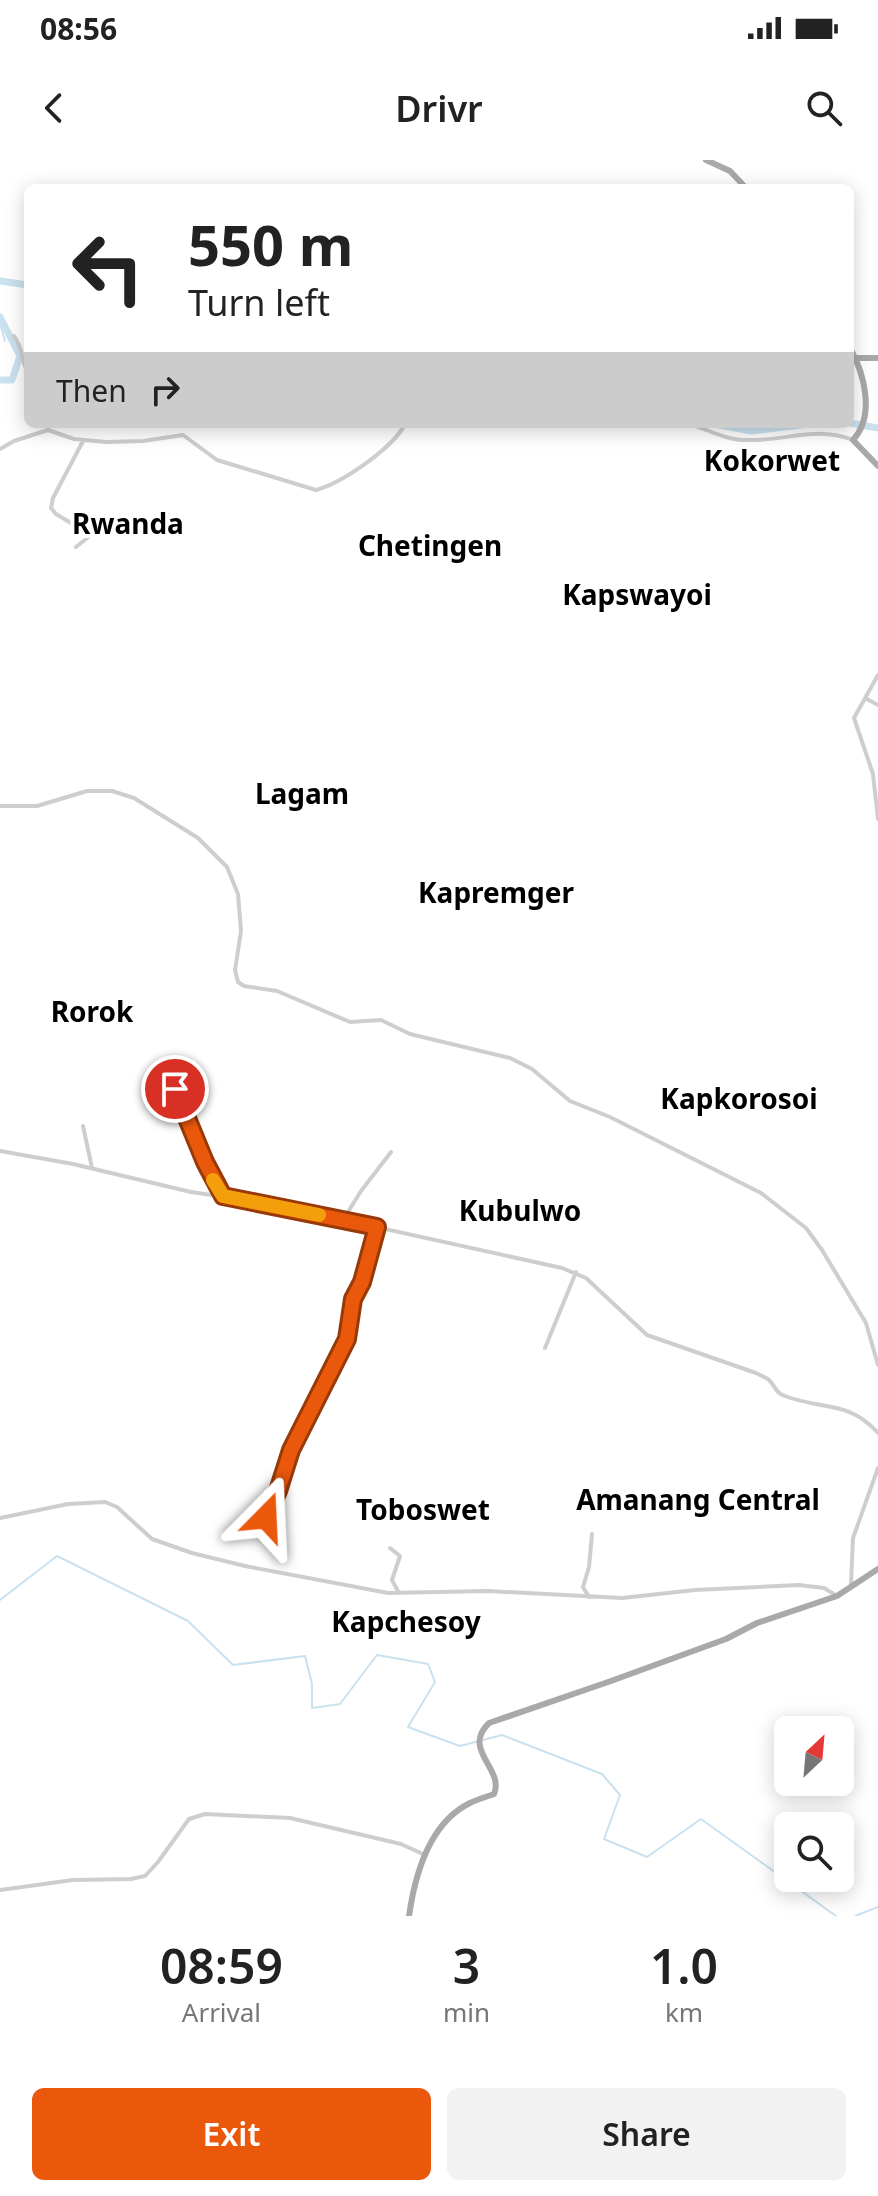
<!DOCTYPE html>
<style>
:root{--surface:#fff;--page:#f2f2f2;--text:#222;--muted:#767676;--accent:#ea580c}
body{margin:0;font-family:"Noto Sans",sans-serif;background:var(--page);color:var(--text);height:100vh;display:flex;flex-direction:column;font-size:30px;white-space:nowrap}
*{box-sizing:border-box;margin:0}
p{font-size:26px;color:var(--muted)}
.icon{flex:none;width:44px;height:44px;fill:none;stroke:currentColor;stroke-width:2;stroke-linecap:round;stroke-linejoin:round}
.map{position:relative;height:1756px;overflow:hidden}
.details{display:flex;flex-direction:column;background:var(--surface);flex:1}
.details>*{flex:none}
.hud{position:absolute;left:24px;top:24px;width:830px;height:244px;border-radius:12px;box-shadow:0 4px 20px #0003;background:#fff;color:var(--text);overflow:hidden}
.needle{width:52px;rotate:26deg}
.fabs{position:absolute;left:774px;top:1556px;display:grid;gap:16px}
.fabs a{display:grid;place-items:center;width:80px;height:80px;border-radius:12px;background:var(--surface);box-shadow:0 4px 20px #0003;font-size:40px}
.pin{position:absolute;display:grid;place-items:center;width:68px;height:68px;color:#fff;margin:-34px;border:4px solid #fff;border-radius:50%;box-shadow:0 2px 8px #0007}
.me{position:absolute;width:88px;margin:-44px;rotate:21deg;stroke-linejoin:round;filter:drop-shadow(0 0 6px #0008)}
.turn{display:flex;align-items:center;gap:28px;height:168px;padding:0 32px;font-size:36px}
.turn .icon{width:104px;height:104px;stroke-width:2.5}
.turn b{display:block;font-size:56px;line-height:68px}
.then{display:flex;align-items:center;height:76px;padding:0 32px;background:#0003;gap:16px;font-size:30px}
.eta{display:flex;justify-content:space-evenly;align-items:center;height:136px;text-align:center}
.eta b{font-size:48px;font-weight:600;line-height:56px}
.action{display:flex;gap:16px;margin-top:auto;padding:16px 32px}
.action a{flex:1;height:92px;border-radius:12px;background:var(--accent);color:#fff;font-size:32px;font-weight:600;line-height:92px;text-align:center}
.action a+a{background:var(--page);color:var(--text)}
.status{display:flex;justify-content:space-between;align-items:center;height:56px;padding:0 40px;background:var(--surface);direction:ltr}
.status svg{height:22px;fill:currentColor}
header{display:flex;justify-content:space-between;align-items:center;height:104px;padding:0 32px;background:var(--surface);font-size:36px;font-weight:600}
.map>svg:first-child{display:block}
.lines{fill:none;stroke-linecap:round;stroke-linejoin:round}
.stream{stroke:#cae1ef;stroke-width:2}
.river{stroke:#cae1ef;stroke-width:7}
.minor{stroke:#cecece;stroke-width:4}
.major{stroke:#a9a9a9;stroke-width:6}
.route-casing{stroke:#983908;stroke-width:20}
.route{stroke:#ea580c;stroke-width:14}
.slow{stroke:#f59e0b;stroke-width:14}
.labels{text-anchor:middle;stroke-width:8;stroke-linejoin:round;paint-order:stroke}
.quarter-label{font-size:28px;font-weight:bold;fill:#000;stroke:#fff}
</style>
<div class="status"><b>08:56</b><svg viewBox="0 0 49 12"><path d="M0 12V9h3v3zM5 12V6h3v6zM10 12V3h3v9zM15 12V0h3v12zM26 1h20v11H26zM47 4h2v5h-2z"/></svg></div>
<header><svg class="icon" aria-label="back" viewBox="0 0 24 24"><path d="M15 5l-7 7 7 7"/></svg>Drivr<svg class="icon" aria-label="search" viewBox="0 0 24 24"><circle cx="10" cy="10" r="6"/><path d="M15 15l6 6"/></svg></header>
<div class="map">
<svg width="878" height="1756" viewBox="0 0 878 1756">
<rect width="100%" height="100%" fill="#fff"/>
<g class="lines">
<path class="stream" d="M0,123L28,125
M0,163L5,181
M0,1440L57,1396L188,1461L233,1505L305,1496L312,1524V1548L340,1544L377,1495L428,1504L435,1522L408,1567L460,1586L502,1575L602,1614L620,1635L604,1679L647,1697L701,1659L836,1756
M855,1756L878,1747"/>
<path class="river" d="M0,121L28,125
M0,157L20,196L12,220H0
M850,263L878,268
M379,264H383
M715,264L751,271L809,264"/>
<path class="minor" d="M14,176C25,191 20,201 28,211
M690,264C709,270 726,280 745,280C784,282 814,265 853,280
M0,289L14,281L48,270L74,279L106,282L143,281L183,275L217,300L316,330C342,323 393,288 405,264
M76,387L91,375L56,354L51,348L53,338L83,281
M878,515L854,558L873,614L878,659
M865,538L878,545
M0,646H37L87,631H112L134,638L198,678L227,707L238,734L241,771L235,810L238,822L244,826L277,831L350,862L381,860L410,874L510,898L532,909L570,941L610,957L761,1033L806,1068L822,1090L866,1163L878,1205
M175,929L205,1002L221,1034
M83,966L92,1008
M0,991L73,1004L191,1032L267,1043L562,1108L586,1118L647,1175L756,1213C760,1215 764,1217 768,1219C775,1225 775,1233 785,1236C821,1250 849,1240 878,1273
M343,1060L361,1031L391,992
M545,1188L576,1112
M266,1357L278,1331L291,1290L347,1179L351,1146L362,1122L377,1067
M0,1358L68,1344L105,1342L117,1347L152,1379L192,1393L245,1406L388,1433L488,1431L622,1438L695,1430L799,1425L824,1428L837,1436
M390,1388L400,1396L392,1420L399,1433
M851,1425L853,1378L878,1308
M589,1437L583,1427L589,1407L592,1374
M0,1730L73,1720L131,1719L145,1716L158,1702L189,1659L205,1654L290,1658L401,1684L425,1695"/>
<path class="major" d="M706,0L730,11L746,28
M850,188C865,215 875,256 853,280L878,306
M856,198H878
M409,1756C415,1714 429,1663 470,1643C478,1639 486,1637 494,1634C505,1609 461,1590 489,1563L611,1521L726,1479L757,1463L837,1436L878,1409"/>
</g>
<g class="lines">
<g class="route-casing">
<path id="route" d="M175,929L205,1002L223,1036L377,1067L362,1122L353,1139L347,1179L291,1290L278,1331L266,1357"/>
</g>
<use href="#route" class="route"/>
<path class="slow" d="M213,1020L223,1036L319,1055"/>
</g>
<g class="labels">
<g class="quarter-label">
<text x="772" y="311">Kokorwet</text>
<text x="128" y="374">Rwanda</text>
<text x="430" y="396">Chetingen</text>
<text x="637" y="445">Kapswayoi</text>
<text x="302" y="644">Lagam</text>
<text x="496" y="743">Kapremger</text>
<text x="92" y="862">Rorok</text>
<text x="739" y="949">Kapkorosoi</text>
<text x="520" y="1061">Kubulwo</text>
<text x="698" y="1350">Amanang Central</text>
<text x="423" y="1360">Toboswet</text>
<text x="406" y="1472">Kapchesoy</text>
</g>
</g>
</svg>
<div class="fabs">
<a><svg class="needle" viewBox="-14 -14 28 28"><path d="M0-13l5 13h-10z" fill="#e53935"/><path d="M0 13l5-13h-10z" fill="#767676"/></svg></a>
<a><svg class="icon" aria-label="search" viewBox="0 0 24 24"><circle cx="10" cy="10" r="6"/><path d="M15 15l6 6"/></svg></a>
</div>
<div class="pin" style="left:175px;top:929px;background:#d93025"><svg class="icon" aria-label="arrive" viewBox="0 0 24 24"><path d="M6 21V4h12l-3 4 3 4H6"/></svg></div>
<svg class="me" style="left:266px;top:1357px" viewBox="-20 -20 40 40"><path d="M0-17L14 15 0 8-14 15z" fill="#ea580c" stroke="#fff" stroke-width="4"/></svg>
<div class="hud">
<div class="turn"><svg class="icon" aria-label="left" viewBox="0 0 24 24"><path d="M17 20v-9H6M10 6l-5 5 5 5"/></svg><div><b>550 m</b>Turn left</div></div>
<div class="then">Then<svg class="icon" aria-label="right" viewBox="0 0 24 24"><path d="M7 20v-9h11M14 6l5 5-5 5"/></svg></div>
</div>
</div>
<section class="details">
<div class="eta">
<div><b>08:59</b><p>Arrival</p></div>
<div><b>3</b><p>min</p></div>
<div><b>1.0</b><p>km</p></div>
</div>
<div class="action"><a>Exit</a><a>Share</a></div>
</section>
